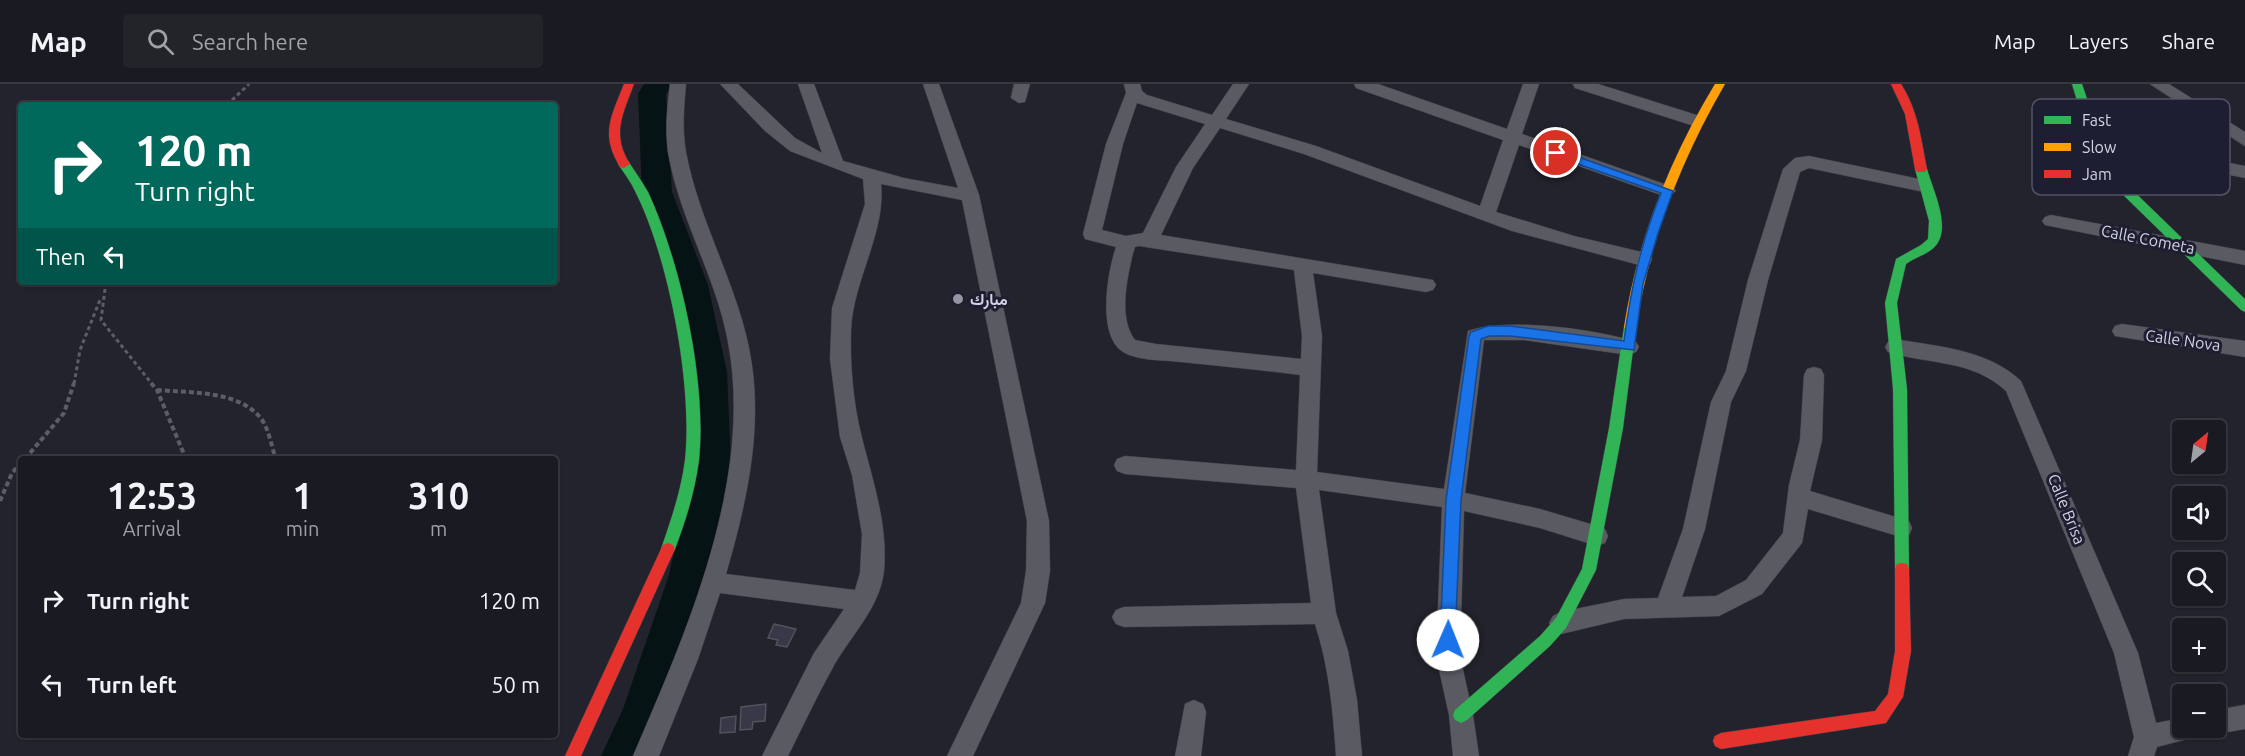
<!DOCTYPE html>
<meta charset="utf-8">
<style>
:root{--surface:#1a1a22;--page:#23232a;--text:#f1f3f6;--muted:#9fa1a5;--line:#383840}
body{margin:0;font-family:Ubuntu,Vazirmatn,sans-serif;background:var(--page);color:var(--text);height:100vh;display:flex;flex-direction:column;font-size:22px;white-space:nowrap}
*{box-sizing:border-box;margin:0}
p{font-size:20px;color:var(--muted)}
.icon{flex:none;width:33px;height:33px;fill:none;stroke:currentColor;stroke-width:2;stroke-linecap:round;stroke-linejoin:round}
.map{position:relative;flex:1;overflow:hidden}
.details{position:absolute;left:18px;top:372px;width:540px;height:282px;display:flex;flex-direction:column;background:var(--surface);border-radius:6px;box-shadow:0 2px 4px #0004,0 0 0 2px var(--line)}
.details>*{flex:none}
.top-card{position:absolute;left:18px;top:18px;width:540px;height:183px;border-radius:6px;box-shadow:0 2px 4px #0004,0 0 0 2px var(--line);background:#00695c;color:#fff;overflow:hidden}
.needle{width:39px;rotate:29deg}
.buttons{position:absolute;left:2172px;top:336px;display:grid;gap:12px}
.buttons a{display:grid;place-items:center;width:54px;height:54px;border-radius:6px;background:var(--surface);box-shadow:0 2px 4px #0004,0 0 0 2px var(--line);font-size:30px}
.pin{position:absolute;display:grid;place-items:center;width:51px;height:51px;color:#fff;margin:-26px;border:3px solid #fff;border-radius:50%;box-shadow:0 2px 6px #0007}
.me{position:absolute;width:66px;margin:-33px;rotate:1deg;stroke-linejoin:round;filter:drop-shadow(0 0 4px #0008)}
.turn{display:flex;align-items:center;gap:21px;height:126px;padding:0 18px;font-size:27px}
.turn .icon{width:78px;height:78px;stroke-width:2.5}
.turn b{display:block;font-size:42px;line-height:51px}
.then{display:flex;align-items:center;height:57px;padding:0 18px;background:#0003;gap:12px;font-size:22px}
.eta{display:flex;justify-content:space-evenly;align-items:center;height:102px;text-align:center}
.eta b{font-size:36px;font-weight:700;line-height:42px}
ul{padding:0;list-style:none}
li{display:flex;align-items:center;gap:18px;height:84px;padding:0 18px}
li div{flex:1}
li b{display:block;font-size:22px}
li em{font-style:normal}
header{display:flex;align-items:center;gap:36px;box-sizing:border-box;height:84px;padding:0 30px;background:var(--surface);border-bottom:2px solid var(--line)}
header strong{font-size:28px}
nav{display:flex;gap:33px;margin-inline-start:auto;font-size:21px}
.search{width:420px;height:54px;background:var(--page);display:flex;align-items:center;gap:15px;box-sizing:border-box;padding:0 21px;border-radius:6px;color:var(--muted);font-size:22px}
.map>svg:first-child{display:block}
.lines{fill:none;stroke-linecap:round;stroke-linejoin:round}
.river{fill:#061314;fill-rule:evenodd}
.building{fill:#393849;stroke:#52525b;stroke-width:1.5}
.street-casing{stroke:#40404a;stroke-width:1}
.fast-casing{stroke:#40404a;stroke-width:1}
.slow-casing{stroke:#40404a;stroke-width:1}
.jam-casing{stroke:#40404a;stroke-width:1}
.path-far1{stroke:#5d5d65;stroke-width:3;stroke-dasharray:4 3;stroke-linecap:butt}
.path{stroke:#5d5d65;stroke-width:4;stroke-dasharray:5 3;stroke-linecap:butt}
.street{fill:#5a5a63;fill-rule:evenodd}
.fast{fill:#30b455;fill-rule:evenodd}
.slow{fill:#ff9f0a;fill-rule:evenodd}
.jam{fill:#e5322d;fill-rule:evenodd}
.route{fill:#1a73e8;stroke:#114b97;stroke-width:1.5}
.poi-dot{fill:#9595a2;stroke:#1e1e32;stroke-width:2}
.labels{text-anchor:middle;stroke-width:6;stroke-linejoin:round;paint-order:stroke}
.street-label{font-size:16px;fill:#d2d3e1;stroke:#1e1e32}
.poi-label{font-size:16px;font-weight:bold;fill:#d2d3e1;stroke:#1e1e32;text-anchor:start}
.key{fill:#1e1e32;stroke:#545467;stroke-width:1.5}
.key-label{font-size:16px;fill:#d2d3e1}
</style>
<header>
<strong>Map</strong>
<div class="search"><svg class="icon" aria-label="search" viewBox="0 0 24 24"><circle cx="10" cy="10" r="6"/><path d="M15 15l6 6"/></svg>Search here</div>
<nav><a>Map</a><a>Layers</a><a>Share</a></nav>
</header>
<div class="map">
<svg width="2245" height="672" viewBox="0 0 2245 672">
<rect width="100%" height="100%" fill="#23232d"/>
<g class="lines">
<path class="river" d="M644,0H672L666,10L672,108L708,201L727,288L731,382L709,491L664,630L645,672H601L623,625L669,491L693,382V288L676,201L642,108L638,10Z"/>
</g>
<path class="building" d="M774,540L796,545L787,563L776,561L778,556L768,554Z
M766,620L765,637L753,638L752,645L740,646L741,623Z
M736,632L735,648L720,649L721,634Z"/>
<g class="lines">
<g class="street-casing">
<path id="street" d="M670,0H686C684,23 682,45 686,68C698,133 732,191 747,255C766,334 748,414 726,490L855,506L860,489L862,450L852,391L840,353L830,275L832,224L865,120L863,95L790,67L765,47L720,0H738L795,54L822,69L798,0H814L843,77L904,94L958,104L923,0H939L979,111L1049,437L1050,487L1045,519L973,672H947L1021,519L1026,487L1027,437L962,116L881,100C886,149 853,196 851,246C850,281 853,319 862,354C873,398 888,440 884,487C880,525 848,554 831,587C816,614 802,644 788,672H762L814,569L844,525L720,509L698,575L659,672H633C687,547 754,396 728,258C716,192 679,134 668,68C665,45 667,23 670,0Z
M1014,0H1030L1025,18L1019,19L1011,14Z
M1124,0H1140L1142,7L1147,11L1212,31L1233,0H1249L1226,35L1316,62L1480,122L1503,56L1356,4L1354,0H1378L1507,45L1523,0H1539L1522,50L1673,103L1676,107L1667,113L1661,111L1519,61L1496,128L1574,152L1650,170L1652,175L1650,180L1643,182L1512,147L1304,70L1220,44L1193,84L1161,151L1433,196L1436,201L1433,206L1426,208L1313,189L1322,252L1317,388L1444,405L1468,247C1507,233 1595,245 1636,258L1639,263L1636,268L1629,271L1524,256H1484L1465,409L1540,425L1597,442L1605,445L1608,452L1605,459L1597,462L1540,444L1464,427L1460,572L1473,631L1479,672H1453L1449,631L1436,572L1442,423L1319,406L1336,529L1348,567L1357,616L1362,672H1336C1333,627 1329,583 1315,540L1124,543L1116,540L1112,533L1116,526L1124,523L1311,519L1296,404L1125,390L1117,387L1114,381L1117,375L1125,372L1296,386L1300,291C1261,286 1221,282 1181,278C1164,276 1138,277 1123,268C1096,251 1108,186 1116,163L1085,155L1083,150L1106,60L1126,9ZM1137,19L1205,40L1176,83L1143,149L1126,152L1102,146L1123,60ZM1139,162L1294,186L1302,252L1301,275L1156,260L1135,256C1118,234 1127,195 1133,169L1135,163Z
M1573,0H1598L1703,33L1705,37L1697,42L1691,41L1575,4Z
M2150,0H2169L2245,48V62Z
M2096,53L2245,82V94L2090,63L2087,59L2090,55Z
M1809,72L1924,96L1933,102L1924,108L1809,84L1800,88L1768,196L1746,287L1731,318L1705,445L1682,513L1716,512L1746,496L1783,449L1789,401L1800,356L1804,291L1807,285L1814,283L1821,285L1824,291L1822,356L1810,407L1909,437L1912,444L1909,451L1901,453L1808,425L1802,459L1762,510L1719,532L1624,535L1561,550L1553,546L1549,539L1553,532L1561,528L1624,515L1658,514L1683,445L1711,318L1726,287L1748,196L1783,85L1795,74Z
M2051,131L2245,167V181L2045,141L2042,137L2045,133Z
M2122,240L2245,257V273L2115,252L2112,247L2115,242Z
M1895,255C1939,263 1987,265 2021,297L2138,569L2156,639L2182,634V644H2202L2199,652L2157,663L2154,672H2128L2134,653L2114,569L2006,307C1972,275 1929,281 1888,268L1885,263L1888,258Z
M1194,616L1203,620L1206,628L1201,672H1175L1185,620Z
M2245,621V645L2216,650L2207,646L2206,644H2216V626Z"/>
</g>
<g class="fast-casing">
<path id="fast" d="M2072,0H2082L2102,59L2121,95L2245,215V228L2241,226L2112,100L2090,59Z
M624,76L628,77C635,87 642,98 648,108C681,179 707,298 699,376C695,407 686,436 675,465L673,469L668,471L663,469L661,465C671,436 681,407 685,376C693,302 669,174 635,107C631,98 624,89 618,80Z
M1921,81L1927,85C1933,107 1955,149 1931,166C1923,172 1914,174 1906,180L1897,219L1907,305L1909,485L1907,490L1902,491L1897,490L1895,485L1893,305L1885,219L1896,175L1921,161L1928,155L1929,137L1915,85Z
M1630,238L1636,243L1623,344L1596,486L1566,544L1550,562L1467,636L1461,639L1455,636L1453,631L1455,626L1540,552L1556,534L1582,485L1609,344L1624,243Z"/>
</g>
<g class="slow-casing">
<path id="slow" d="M1715,0H1725C1681,76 1650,155 1636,243L1630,248L1626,246L1624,243C1638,155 1669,76 1715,0Z"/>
</g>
<g class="jam-casing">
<path id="jam" d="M624,0H634C623,30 611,50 630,80L624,84L620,83C600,50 611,33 624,0Z
M1891,0H1901C1918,26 1921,55 1927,85L1925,88H1917L1915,85L1905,30Z
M668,459L673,461L675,465L581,672H565L661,465L663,461Z
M1902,479L1907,480L1909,485L1911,567L1903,613L1886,639L1721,665L1715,662L1713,657L1715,652L1721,649L1875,627L1888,610L1895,567V485L1897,480Z"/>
</g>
<path class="path-far1" d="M227,21L249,0
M106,198L101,236L152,300
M74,300L80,266L100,216"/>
<path class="path" d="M151,299L157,306L186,375
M157,306C189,309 235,306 259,332C269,343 271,362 276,375
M25,375L64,329L74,299
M0,417L12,389L21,379"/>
<use href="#street" class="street"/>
<use href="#fast" class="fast"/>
<use href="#slow" class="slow"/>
<use href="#jam" class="jam"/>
</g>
<path class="route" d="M1556,65L1673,107L1658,149L1643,200L1634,266L1510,252H1489L1481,255L1461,416L1455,556L1453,561L1448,563L1442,561L1440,556L1446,416L1469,252L1471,248L1488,242H1510L1624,257C1631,203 1641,159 1661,109L1552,71L1550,69Z"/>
<circle class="poi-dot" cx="958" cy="215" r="6"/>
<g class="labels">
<g class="street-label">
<text transform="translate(2148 155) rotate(11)" y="6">Calle Cometa</text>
<text transform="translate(2183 256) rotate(8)" y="6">Calle Nova</text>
<text transform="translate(2067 425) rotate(68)" y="6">Calle Brisa</text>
</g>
<g class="poi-label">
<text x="970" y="221">مبارك</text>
</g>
</g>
<rect x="2032" y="15" width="198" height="96" rx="9" class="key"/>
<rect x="2044" y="32" width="27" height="8" fill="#30b455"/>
<rect x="2044" y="59" width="27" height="8" fill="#ff9f0a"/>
<rect x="2044" y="86" width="27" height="8" fill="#e5322d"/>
<g class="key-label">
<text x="2082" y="42">Fast</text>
<text x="2082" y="69">Slow</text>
<text x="2082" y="96">Jam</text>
</g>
</svg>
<div class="buttons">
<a><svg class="needle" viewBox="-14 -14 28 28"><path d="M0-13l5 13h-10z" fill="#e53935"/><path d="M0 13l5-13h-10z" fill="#9fa1a5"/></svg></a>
<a><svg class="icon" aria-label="sound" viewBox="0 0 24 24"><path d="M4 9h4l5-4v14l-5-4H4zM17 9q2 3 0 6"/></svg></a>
<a><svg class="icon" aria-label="search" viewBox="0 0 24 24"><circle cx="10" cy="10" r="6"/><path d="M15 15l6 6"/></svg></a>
<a>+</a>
<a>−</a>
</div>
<div class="pin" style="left:1556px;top:69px;background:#d93025"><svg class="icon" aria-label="arrive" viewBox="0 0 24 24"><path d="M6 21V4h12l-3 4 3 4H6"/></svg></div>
<svg class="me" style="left:1448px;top:556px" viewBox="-20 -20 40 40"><circle r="19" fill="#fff"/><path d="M0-13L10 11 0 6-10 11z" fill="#1a73e8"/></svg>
<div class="top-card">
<div class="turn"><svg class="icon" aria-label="right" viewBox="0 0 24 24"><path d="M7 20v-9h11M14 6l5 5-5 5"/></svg><div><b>120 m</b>Turn right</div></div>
<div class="then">Then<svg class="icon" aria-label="left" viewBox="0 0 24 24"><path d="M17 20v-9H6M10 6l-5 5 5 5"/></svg></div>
</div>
<section class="details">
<div class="eta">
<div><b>12:53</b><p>Arrival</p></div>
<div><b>1</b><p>min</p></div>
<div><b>310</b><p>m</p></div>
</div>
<ul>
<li><svg class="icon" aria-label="right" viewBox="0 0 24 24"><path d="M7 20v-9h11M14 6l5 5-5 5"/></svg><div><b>Turn right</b></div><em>120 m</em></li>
<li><svg class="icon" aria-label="left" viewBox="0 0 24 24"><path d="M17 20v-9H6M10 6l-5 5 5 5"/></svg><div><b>Turn left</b></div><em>50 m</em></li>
</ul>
</section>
</div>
